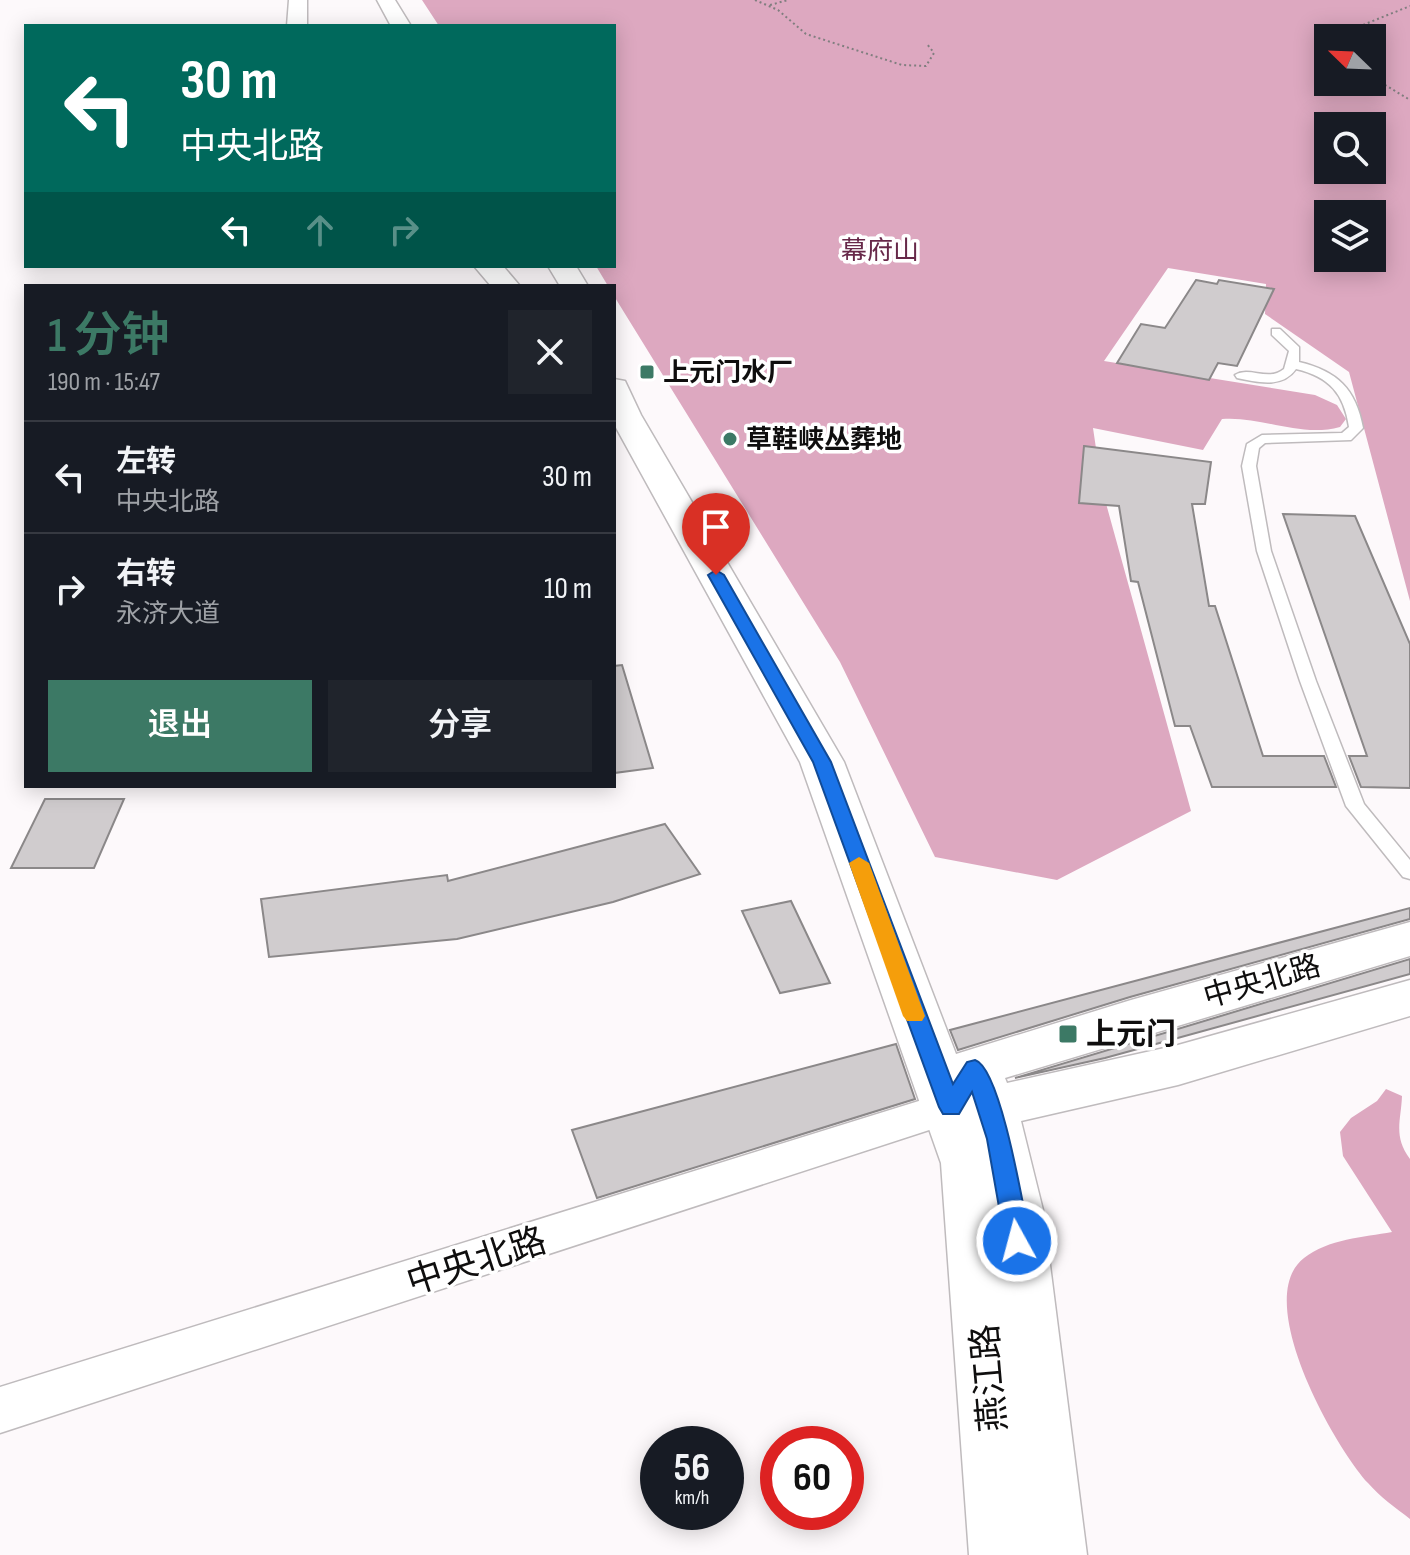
<!DOCTYPE html>
<html lang="zh">
<meta charset="utf-8">
<style>
:root{--surface:#171b24;--page:#20242c;--text:#f1f3f6;--muted:#9ea1a6;--line:#363941;--accent:#3c7965}
body{margin:0;font-family:"Sofia Sans Condensed","Noto Sans SC",sans-serif;background:var(--page);color:var(--text);height:100vh;display:flex;flex-direction:column;font-size:30px;white-space:nowrap}
*{box-sizing:border-box;margin:0}
p{font-size:26px;color:var(--muted)}
.icon{flex:none;width:44px;height:44px;fill:none;stroke:currentColor;stroke-width:2;stroke-linecap:round;stroke-linejoin:round}
.map{position:relative;flex:1;overflow:hidden}
.drawer{position:absolute;left:24px;top:284px;width:592px;height:504px;display:flex;flex-direction:column;background:var(--surface);border-radius:0px;box-shadow:0 4px 20px #0003}
.drawer>*{flex:none}
.guide{position:absolute;left:24px;top:24px;width:592px;height:244px;border-radius:0px;box-shadow:0 4px 20px #0003;background:#00695c;color:#fff;overflow:hidden}
.needle{width:52px;rotate:293deg}
.fabs{position:absolute;left:1314px;top:24px;display:grid;gap:16px}
.fabs a{display:grid;place-items:center;width:72px;height:72px;border-radius:0px;background:var(--surface);box-shadow:0 4px 20px #0003;font-size:40px}
.speed{position:absolute;left:640px;top:1426px;display:flex;gap:16px;font-size:40px;font-weight:700;text-align:center}
.speed>*{display:grid;place-content:center;width:104px;height:104px;border-radius:50%;background:var(--surface);box-shadow:0 4px 20px #0003;line-height:1}
.speed small{font-size:20px;font-weight:400}
.speed .limit{border:12px solid #d22;background:#fff;color:#111}
.pin{position:absolute;display:grid;place-items:center;width:68px;height:68px;color:#fff;margin:-82px -34px;border-radius:50% 50% 50% 0;rotate:-45deg;box-shadow:0 0 8px #0007}
.pin .icon{rotate:45deg}
.me{position:absolute;width:88px;margin:-44px;rotate:353deg;stroke-linejoin:round;filter:drop-shadow(0 0 6px #0008)}
.turn{display:flex;align-items:center;gap:28px;height:168px;padding:0 24px;font-size:36px}
.turn .icon{width:104px;height:104px;stroke-width:2.5}
.turn b{display:block;font-size:56px;line-height:68px}
.lanes{display:flex;align-items:center;height:76px;padding:0 24px;background:#0003;justify-content:center;gap:40px;direction:ltr}
.lanes .off{opacity:.35}
.round{display:grid;place-items:center;flex:none;width:84px;height:84px;border-radius:0px;background:var(--page)}
.summary{display:flex;align-items:center;justify-content:space-between;height:136px;padding:0 24px}
h1{font-size:48px;font-weight:600;line-height:60px;color:var(--accent)}
.button{display:flex;gap:16px;margin-top:auto;padding:16px 24px}
.button a{flex:1;height:92px;border-radius:0px;background:var(--accent);color:#fff;font-size:32px;font-weight:600;line-height:92px;text-align:center}
.button a+a{background:var(--page);color:var(--text)}
ul{padding:0;list-style:none}
li{display:flex;align-items:center;gap:24px;height:112px;padding:0 24px;border-top:2px solid var(--line)}
li div{flex:1}
li b{display:block;font-size:30px}
li em{font-style:normal}
.map>svg:first-child{display:block}
.forest{fill:#dda8c0;fill-rule:evenodd}
.building{fill:#d0ccce;stroke:#8b8889;stroke-width:2}
.lines{fill:none;stroke-linecap:round;stroke-linejoin:round}
.lane-casing{stroke:#bfbbbd;stroke-width:3}
.street-casing{stroke:#bfbbbd;stroke-width:3}
.primary-casing{stroke:#bfbbbd;stroke-width:3}
.path{stroke:#807e7f;stroke-width:2;stroke-dasharray:2 3;stroke-linecap:butt}
.lane{fill:#fff;fill-rule:evenodd}
.street{fill:#fff;fill-rule:evenodd}
.primary{fill:#fff;fill-rule:evenodd}
.route{fill:#1a73e8;stroke:#114b97;stroke-width:2}
.slow{fill:#f59e0b}
.poi-dot{fill:#3c7965;stroke:#fff;stroke-width:3}
.labels{text-anchor:middle;stroke-width:7;stroke-linejoin:round;paint-order:stroke}
.far-park-label{font-size:26px;fill:#672849;stroke:#fff}
.far-poi-label{font-size:26px;font-weight:bold;fill:#0f0e0e;stroke:#fff;text-anchor:start}
.street-label{font-size:30px;fill:#0f0e0e;stroke:#fff}
.poi-label{font-size:30px;font-weight:bold;fill:#0f0e0e;stroke:#fff;text-anchor:start}
.near-street-label{font-size:36px;fill:#0f0e0e;stroke:#fff}
</style>
<div class="map">
<svg width="1410" height="1555" viewBox="0 0 1410 1555">
<rect width="100%" height="100%" fill="#fdf9fb"/>
<path class="forest" d="M422,0H1410V601L1349,372L1265,314L1266,284L1168,268L1104,361L1315,395L1337,405L1346,419L1340,427C1300,438 1262,416 1222,419L1203,450L1093,428L1102,489L1191,811L1057,880L935,857L840,662L614,296V286H608L596,266H614V26H439ZM1328,38H1372V82H1328ZM1328,126H1372V170H1328ZM1328,214H1372V258H1328Z
M1386,1089L1402,1096C1401,1121 1393,1136 1410,1159V1519C1396,1508 1380,1497 1368,1483C1334,1446 1251,1299 1304,1258C1328,1239 1364,1237 1392,1232L1343,1156L1340,1132L1351,1118L1377,1101Z"/>
<path class="building" d="M1196,280L1217,284L1219,280L1274,289L1237,366L1218,363L1209,380L1117,363L1141,324L1165,328Z
M1084,446L1211,462L1205,504H1192L1209,606H1215L1263,756H1324L1336,787H1212L1190,726H1175L1138,582L1131,581L1119,506L1079,503Z
M1283,514L1355,516L1410,644V788L1361,787L1349,756H1367Z
M622,665L653,768L614,773V666Z
M45,799H124L94,868H11Z
M665,824L700,874L613,902L457,939L269,957L261,899L447,875L448,881Z
M791,901L830,983L780,993L742,911Z
M1410,908V919L1130,997L958,1050L950,1030Z
M1410,959V974L1105,1058L1015,1078Z
M896,1044L915,1099L597,1198L572,1130Z"/>
<g class="lines">
<g class="lane-casing">
<path id="lane" d="M1272,329H1280L1299,347V362C1337,371 1356,389 1363,428L1351,440L1265,443L1259,448L1256,466L1271,551L1316,681L1364,804L1410,860V879L1403,877L1346,806L1300,681L1257,551L1242,466L1247,444L1262,435L1342,433L1349,427C1344,394 1330,377 1296,369C1282,389 1257,382 1237,378L1235,375C1250,366 1268,382 1284,369L1289,351L1272,335Z"/>
</g>
<g class="street-casing">
<path id="street" d="M951,1091L966,1096L972,1107L966,1118L0,1433V1387Z"/>
</g>
<g class="primary-casing">
<path id="primary" d="M289,0H307V26H287Z
M377,0H395L411,26H391Z
M474,266H503L520,286H491Z
M548,266H576L588,286H560Z
M614,379L625,381L641,415L844,762L956,1054L1131,1000L1410,922V956L1005,1078L1007,1083L1178,1045L1410,980V1016L1178,1085L1021,1121L1043,1210L1087,1555H969L941,1163L800,762L614,424Z"/>
</g>
<path class="path" d="M755,0L778,10L806,34L902,65L926,66L934,53L927,44
M770,5L788,0
M1352,38L1353,29L1410,6
M1372,77L1410,100"/>
<use href="#lane" class="lane"/>
<use href="#street" class="street"/>
<use href="#primary" class="primary"/>
</g>
<path class="route" d="M716,570L724,575L831,762L953,1084L967,1062L975,1060C1001,1068 1024,1211 1030,1241L1026,1249L1017,1252L1009,1249L1005,1241L987,1139L972,1092L959,1114H943L939,1107L813,762L708,575Z"/>
<path class="slow" d="M859,857L869,863L925,1016L922,1021H907L903,1016L849,863Z"/>
<g class="poi-dot">
<rect x="639" y="364" width="16" height="16" rx="4"/>
<circle cx="730" cy="439" r="8"/>
<rect x="1058" y="1024" width="20" height="20" rx="4"/>
</g>
<g class="labels">
<g class="far-park-label">
<text x="880" y="259">幕府山</text>
</g>
<g class="far-poi-label">
<text x="663" y="381">上元门水厂</text>
<text x="746" y="448">草鞋峡丛葬地</text>
</g>
<g class="street-label">
<text transform="translate(1262 981) rotate(-16)" y="10">中央北路</text>
</g>
<g class="poi-label">
<text x="1086" y="1044">上元门</text>
</g>
<g class="near-street-label">
<text transform="translate(476 1260) rotate(-18)" y="13">中央北路</text>
<text transform="translate(988 1378) rotate(-95)" y="13">燕江路</text>
</g>
</g>
</svg>
<div class="fabs">
<a><svg class="needle" viewBox="-14 -14 28 28"><path d="M0-13l5 13h-10z" fill="#e53935"/><path d="M0 13l5-13h-10z" fill="#9ea1a6"/></svg></a>
<a><svg class="icon" aria-label="search" viewBox="0 0 24 24"><circle cx="10" cy="10" r="6"/><path d="M15 15l6 6"/></svg></a>
<a><svg class="icon" aria-label="layers" viewBox="0 0 24 24"><path d="M12 4l9 5-9 5-9-5zM3 14l9 5 9-5"/></svg></a>
</div>
<div class="speed"><div>56<small>km/h</small></div><div class="limit">60</div></div>
<div class="pin" style="left:716px;top:575px;background:#d93025"><svg class="icon" aria-label="arrive" viewBox="0 0 24 24"><path d="M6 21V4h12l-3 4 3 4H6"/></svg></div>
<svg class="me" style="left:1017px;top:1241px" viewBox="-20 -20 40 40"><circle r="17" fill="#1a73e8" stroke="#fff" stroke-width="3"/><path d="M0-11L8 9 0 5-8 9z" fill="#fff"/></svg>
<div class="guide">
<div class="turn"><svg class="icon" aria-label="left" viewBox="0 0 24 24"><path d="M17 20v-9H6M10 6l-5 5 5 5"/></svg><div><b>30 m</b>中央北路</div></div>
<div class="lanes"><svg class="icon" aria-label="left" viewBox="0 0 24 24"><path d="M17 20v-9H6M10 6l-5 5 5 5"/></svg><svg class="icon off" aria-label="ahead" viewBox="0 0 24 24"><path d="M12 20V5M6 11l6-6 6 6"/></svg><svg class="icon off" aria-label="right" viewBox="0 0 24 24"><path d="M7 20v-9h11M14 6l5 5-5 5"/></svg></div>
</div>
<section class="drawer">
<div class="summary"><div><h1>1 分钟</h1><p>190 m · 15:47</p></div><a class="round"><svg class="icon" aria-label="close" viewBox="0 0 24 24"><path d="M6 6l12 12M18 6L6 18"/></svg></a></div>
<ul>
<li><svg class="icon" aria-label="left" viewBox="0 0 24 24"><path d="M17 20v-9H6M10 6l-5 5 5 5"/></svg><div><b>左转</b><p>中央北路</p></div><em>30 m</em></li>
<li><svg class="icon" aria-label="right" viewBox="0 0 24 24"><path d="M7 20v-9h11M14 6l5 5-5 5"/></svg><div><b>右转</b><p>永济大道</p></div><em>10 m</em></li>
</ul>
<div class="button"><a>退出</a><a>分享</a></div>
</section>
</div>
